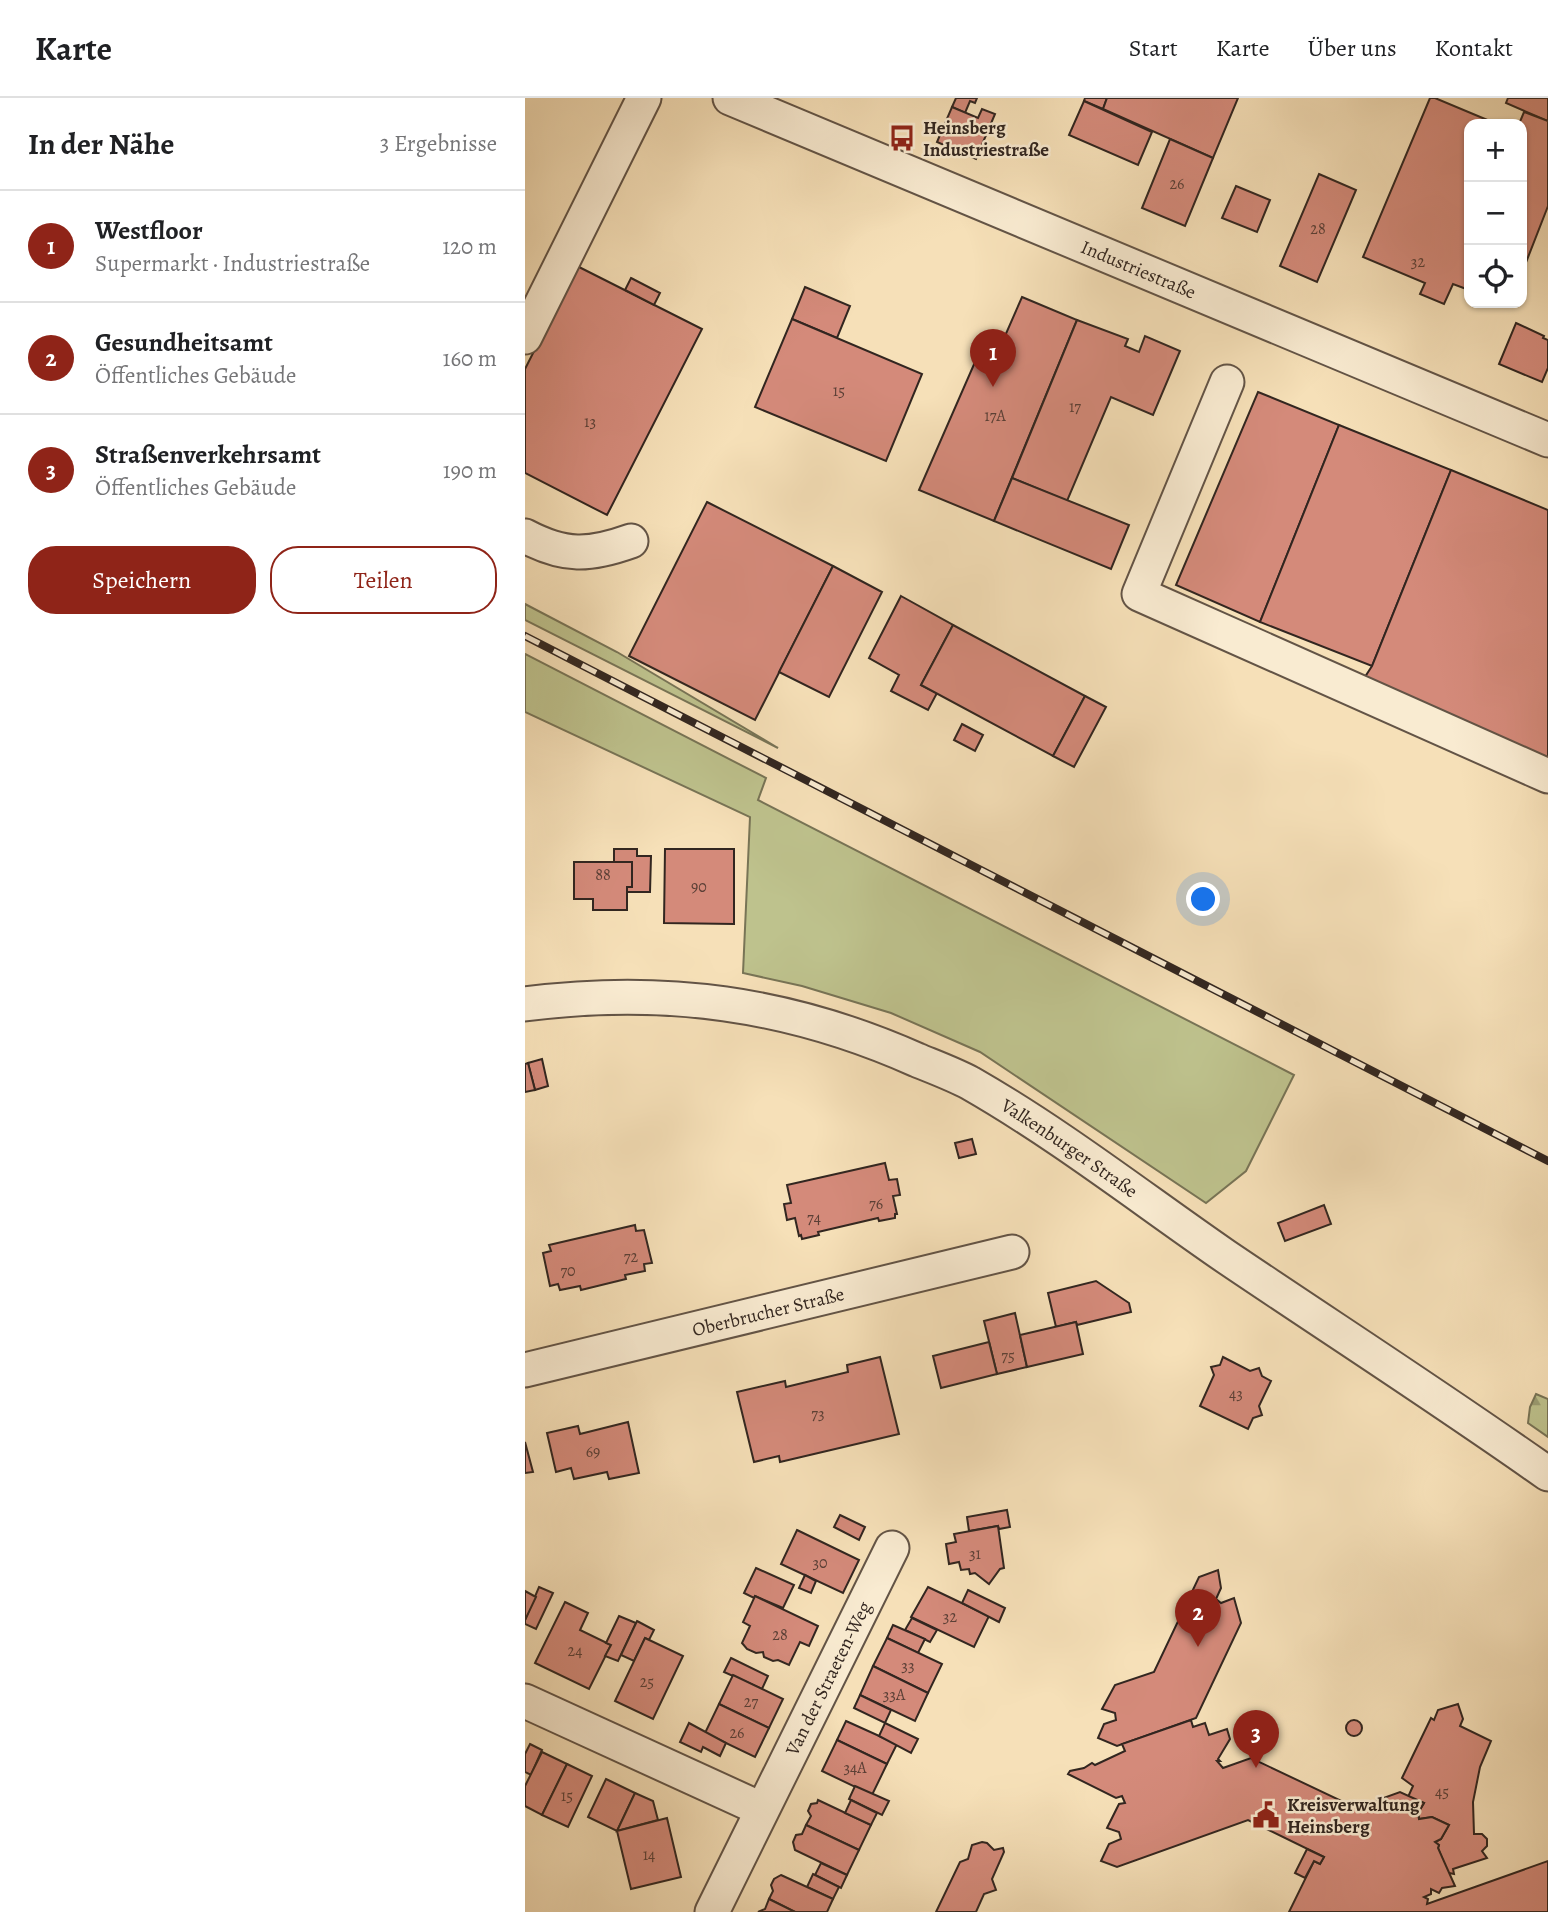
<!DOCTYPE html>
<html lang="de">
<head>
<meta charset="utf-8">
<style>
  body { margin:0; font-family:Alegreya,serif; background:#f2f2f2; color:#202124 }
  .controls { position:absolute; right:21px; top:21px; display:grid; overflow:hidden; border-radius:14px; box-shadow:0 2px 5px #0004 }
  .controls button { width:63px; height:63px; display:grid; place-items:center; padding:0; border:0; border-bottom:2px solid #e0e0e0; background:#fff; color:#202124; font:35px sans-serif }
  .you { position:absolute; left:679px; top:802px; width:24px; height:24px; margin:-18px; border:5px solid #fff; border-radius:50%; background:#1a73e8; box-shadow:0 0 0 10px #1a73e833 }
  .badge { display:grid; place-items:center; width:46px; height:46px; border-radius:50%; background:#8f2418; color:#fff; font-size:23px; font-weight:700 }
  .pin { position:absolute; translate:-50% -58px; filter:drop-shadow(0 2px 4px #0008) }
  .pin::after { content:''; position:absolute; top:37px; width:24px; height:21px; background:inherit; clip-path:polygon(0 0,100% 0,50% 100%) }
  .list { margin:0; padding:0; list-style:none }
  h2 { display:flex; justify-content:space-between; align-items:center; height:91px; margin:0; padding:0 28px; font-size:30px }
  h2 small { font-size:23px; font-weight:400; color:#757577 }
  .list li { display:grid; grid-template-columns:46px 1fr auto; gap:21px; align-items:center; box-sizing:border-box; height:112px; padding:0 28px; border-top:2px solid #e0e0e0 }
  .list b { display:block; font-size:26px; white-space:nowrap }
  .list p { margin:0; font-size:23px; white-space:nowrap; color:#757577 }
  .list em { font-size:23px; font-style:normal; color:#757577 }
  .actions { display:flex; gap:14px; padding:21px 28px }
  .actions a { flex:1; padding:16px 0; border:2px solid #8f2418; border-radius:28px; text-align:center; font-size:24px; color:#8f2418 }
  .actions .main { background:#8f2418; color:#fff }
  .icon { flex:none; width:38px; height:38px; fill:none; stroke:currentColor; stroke-width:2; stroke-linecap:round; stroke-linejoin:round }
  .map { position:relative; flex:none; width:1023px; height:1814px; overflow:hidden }
  header { display:flex; align-items:center; gap:42px; box-sizing:border-box; height:98px; padding:0 35px; background:#fff; border-bottom:2px solid #e0e0e0 }
  header strong { font-size:33px }
  nav { display:flex; gap:38px; margin-inline-start:auto; font-size:24px }
  main { display:flex }
  aside { flex:1; background:#fff }
  .map>svg:first-child { display:block }
  .grass { fill:#bec28d; stroke:#787456; stroke-width:2 }
  .forest { fill:url(#forest-firs); stroke:#787456; stroke-width:2 }
  .building { fill:#d48a7a; stroke:#322620; stroke-width:2 }
  .lines { fill:none; stroke-linecap:round; stroke-linejoin:round }
  .minor-casing { stroke:#635446; stroke-width:37 }
  .minor { stroke:#f9ebd1; stroke-width:33 }
  .rail-casing { stroke:#322620; stroke-width:8 }
  .rail { stroke:#f9ebd1; stroke-width:5; stroke-dasharray:16; stroke-linecap:butt }
  .labels { text-anchor:middle; stroke-width:5; stroke-linejoin:round; paint-order:stroke }
  .number-label { font-size:16px; fill:#5a3f36 }
  .poi-label { font-size:19px; font-weight:bold; fill:#322620; stroke:#f9ebd1; text-anchor:start }
  .street-label { font-size:19px; fill:#322620; stroke:#f9ebd1 }
</style>
</head>
<body>
<header>
<strong>Karte</strong>
<nav><a>Start</a><a>Karte</a><a>Über uns</a><a>Kontakt</a></nav>
</header>
<main>
<aside>
<h2>In der Nähe<small>3 Ergebnisse</small></h2>
<ul class="list">
<li><span class="badge">1</span><div><b>Westfloor</b><p>Supermarkt · Industriestraße</p></div><em>120 m</em></li>
<li><span class="badge">2</span><div><b>Gesundheitsamt</b><p>Öffentliches Gebäude</p></div><em>160 m</em></li>
<li><span class="badge">3</span><div><b>Straßenverkehrsamt</b><p>Öffentliches Gebäude</p></div><em>190 m</em></li>
</ul>
<div class="actions"><a class="main">Speichern</a><a>Teilen</a></div>
</aside>
<div class="map">
<svg width="1023" height="1814" viewBox="0 0 1023 1814">
  <defs>
    <pattern id="forest-firs" width="22" height="20" patternUnits="userSpaceOnUse" patternTransform="scale(1.75)"><rect width="22" height="20" fill="#bec28d"/><path d="M5 1l3.5 6h-7zM16 11l3.5 6h-7z" fill="#9b9d73"/></pattern>
  </defs>
  <rect width="100%" height="100%" fill="#f6e0b8"/>
  <filter id="stains"><feTurbulence type="fractalNoise" baseFrequency=".00286" numOctaves="4"/><feColorMatrix values="0 0 0 0 .2 0 0 0 0 .09 0 0 0 0 .02 0 0 0 .5 -.17"/></filter>
  <radialGradient id="worn" r=".72"><stop offset=".6" stop-color="#630" stop-opacity="0"/><stop offset="1" stop-color="#630" stop-opacity=".3"/></radialGradient>
  <!-- grass -->
  <g class="grass">
    <path d="M0,506l92,48 161,96 -253,-128z"/>
    <path d="M0,556l241,124 -8,22 536,275 -48,96 -40,32 -226,-151 -89,-39 -89,-27 -59,-13 7,-156 -225,-105z"/>
  </g>
  <!-- forest -->
  <path class="forest" d="M1011,1296l12,5v38l-20,-14 2,-16z"/>
  <!-- building -->
  <g class="building">
    <path d="M431,0h21l-2,5 -5,-2 -5,12 -13,-6z"/>
    <path d="M560,0h22l-4,11 -19,-8z"/>
    <path d="M582,0h131l-25,60 -110,-49z"/>
    <path d="M905,0h5l62,26h-28v166l-16,-6 -9,20 -24,-10 5,-11 -62,-26z"/>
    <path d="M983,0h40v23l-42,-18z"/>
    <path d="M559,3l68,31 -14,33 -69,-30z"/>
    <path d="M427,9l26,11 4,-9 13,5 -19,45 -39,-17z"/>
    <path d="M999,14l24,9v85l-23,59 -3,-2v-139h-3z"/>
    <path d="M645,41l43,19 -28,68 -43,-18z"/>
    <path d="M794,76l37,16 -39,92 -37,-16z"/>
    <path d="M711,88l34,14 -13,32 -35,-14z"/>
    <path d="M52,168l125,63 -95,186 -82,-42v-104z"/>
    <path d="M106,180l29,15 -6,12 -29,-15z"/>
    <path d="M280,189l45,19 -13,32 -45,-19z"/>
    <path d="M497,199l55,23 -83,201 -75,-31 63,-144 16,6z"/>
    <path d="M267,221l130,55 -36,87 -131,-54z"/>
    <path d="M552,222l51,19 -3,7 14,6 6,-16 35,15 -27,64 -42,-18 -44,104 -55,-23z"/>
    <path d="M991,225l28,13 -1,2 5,2v28l-6,14 -43,-18z"/>
    <path d="M733,294l81,33 -79,197 -84,-37z"/>
    <path d="M814,327l112,45 -79,196 -112,-44z"/>
    <path d="M926,372l97,40v251l-187,-78 11,-17z"/>
    <path d="M487,380l117,47 -18,44 -117,-48z"/>
    <path d="M182,404l126,64 -78,154 -126,-64z"/>
    <path d="M308,468l49,26 -53,105 -50,-25z"/>
    <path d="M376,498l52,29 -32,60 16,8 -9,17 -37,-19 8,-16 -30,-17z"/>
    <path d="M428,527l132,71 -32,60 -132,-71z"/>
    <path d="M560,598l21,11 -32,60 -21,-11z"/>
    <path d="M437,626l21,11 -8,16 -21,-11z"/>
    <path d="M89,751h23v7h14l-1,36h-23v-5h5v-25h-18z"/>
    <path d="M140,751h69v75l-70,-1z"/>
    <path d="M49,764h58v25h-5v23h-34v-11h-19z"/>
    <path d="M17,961l6,27 -13,4 -7,-27z"/>
    <path d="M3,965l7,27 -10,2v-28z"/>
    <path d="M447,1041l4,15 -17,4 -4,-15z"/>
    <path d="M360,1065l4,17 8,-1 3,16 -7,1 4,18h-2v4l-16,3 -1,-3 -60,14 1,3 -17,4 -1,-4 -2,1 -4,-18 -8,2 -3,-16 7,-1 -4,-18z"/>
    <path d="M799,1107l7,19 -46,17 -7,-18z"/>
    <path d="M110,1127l1,6 8,-1 8,33 -8,1 1,7 -20,4 1,4 -45,11 -1,-4 -20,4 -2,-6 -8,2 -7,-33 8,-2 -2,-6z"/>
    <path d="M571,1183l33,22 2,9 -54,13 -1,-3 -20,5 -8,-34z"/>
    <path d="M490,1215l12,54 -30,7 -13,-53z"/>
    <path d="M551,1224l7,32 -56,13 -7,-32z"/>
    <path d="M464,1244l8,32 -56,14 -8,-32z"/>
    <path d="M355,1259l19,77 -119,28 -1,-6 -25,6 -17,-70 48,-11 1,6 62,-15 -1,-7z"/>
    <path d="M698,1259l27,14 9,-3 3,8 9,5 -12,25 3,9 -9,3 -5,11 -48,-23 14,-31 -3,-8 9,-2z"/>
    <path d="M103,1324l11,51 -30,6 -2,-7 -33,7 -3,-11 -15,4 -9,-39 31,-7 2,8z"/>
    <path d="M0,1344l8,30 -8,1z"/>
    <path d="M482,1412l3,17 -11,2 -1,-3 -29,5 -2,-14z"/>
    <path d="M315,1417l25,12 -6,13 -25,-13z"/>
    <path d="M473,1428l6,42 -4,1 -11,15 -14,-11 -5,1 -1,-5 -8,1 -2,-8 -10,2 -3,-20 10,-2 -2,-8z"/>
    <path d="M272,1432l62,30 -16,33 -62,-29z"/>
    <path d="M231,1470l38,17 -11,23 -28,-12 -1,2 -10,-5z"/>
    <path d="M693,1472l3,18 -5,11 5,4 13,-5 7,25 -45,95 -79,28 -19,-8 6,-14 12,-4 -1,-7 -13,-4 13,-24 39,-13 45,-95z"/>
    <path d="M280,1477l11,6 -5,12 -12,-5z"/>
    <path d="M14,1489l14,6 -17,36 -11,-5v-4z"/>
    <path d="M403,1489l61,29 -15,31 -63,-30z"/>
    <path d="M443,1492l37,18 -6,14 -37,-19z"/>
    <path d="M0,1493l11,6 -11,23z"/>
    <path d="M230,1498l63,30 -9,20 -9,-4 -11,23 -11,-5 -5,1 -9,-4 -1,-5 -7,1 -9,-4 -5,-6 8,-17 -7,-4z"/>
    <path d="M40,1504l23,11 -8,17 31,15 -22,44 -54,-26z"/>
    <path d="M94,1518l17,7 -18,38 -13,-5 6,-11 -5,-2z"/>
    <path d="M387,1520l25,12 -7,12 -25,-12z"/>
    <path d="M112,1523l17,9 -5,10 -4,-2 -11,23 -13,-6z"/>
    <path d="M368,1527l32,14 -7,14 -31,-15z"/>
    <path d="M120,1540l38,18 -30,63 -38,-18z"/>
    <path d="M362,1540l55,26 -14,29 -55,-27z"/>
    <path d="M206,1560l37,18 -6,13 -38,-17z"/>
    <path d="M348,1568l55,27 -13,28 -55,-26z"/>
    <path d="M208,1577l50,24 -14,29 -50,-24z"/>
    <path d="M335,1597l31,15 -6,13 -31,-15z"/>
    <path d="M194,1606l50,24 -14,29 -50,-24z"/>
    <path d="M933,1606l5,15 -3,7 31,15 -11,26 -7,35 1,32h8l5,5v7l-5,5 5,7 -34,11 1,5 -5,-1v3l-11,-28 1,-3 -4,-3 6,-3 8,-14 -17,-8 -13,2 -1,-6 6,-10 -16,-6 5,-11 -11,-8 29,-60 3,2 4,-10z"/>
    <circle cx="829" cy="1630" r="8"/>
    <path d="M666,1622l2,7 12,-4 4,12 18,-6 3,10 -12,20 2,2h-3l6,7 28,-10 105,50 44,-16 24,11 -6,10 1,6 13,-2 17,8 -8,14 -6,3 4,3 -1,3 17,38 -13,2 -3,5 -8,-4v5l-7,3 4,2 -1,5 121,-43v51h-259l25,-51 6,3 4,-7 -76,-37 -131,47 -16,-6 8,-17 12,-5 -2,-7 -12,-4 12,-24 6,-1 -3,-7 -6,2 -48,-24 2,-3 14,-3 8,-5 3,2 30,-14 -3,-7z"/>
    <path d="M321,1623l51,23 -10,20 -50,-24z"/>
    <path d="M164,1625l37,20 -6,13 -17,-9 -2,5 -21,-10z"/>
    <path d="M360,1625l33,16 -7,14 -32,-17z"/>
    <path d="M312,1642l50,24 -15,31 -50,-24z"/>
    <path d="M5,1646l12,6 -11,25 -6,-3v-18z"/>
    <path d="M17,1654l25,12 -25,51 -17,-9v-20z"/>
    <path d="M42,1666l25,12 -24,51 -26,-12z"/>
    <path d="M81,1681l29,14 -18,38 -29,-14z"/>
    <path d="M330,1688l34,15 -7,14 -33,-16z"/>
    <path d="M110,1695l18,8 5,19 -41,11z"/>
    <path d="M293,1702l53,25 -12,25 -53,-25 5,-9 -3,-5 3,-7 6,-1z"/>
    <path d="M326,1702l26,13 -6,12 -26,-12z"/>
    <path d="M142,1720l14,59 -50,12 -14,-58z"/>
    <path d="M281,1727l53,25 -12,25 -52,-25 -2,-8 3,-7 6,-1z"/>
    <path d="M457,1744l5,1 7,7 9,-2 1,4 -12,27 4,11 -12,4 -8,18h-40l24,-50 8,-3 4,-14z"/>
    <path d="M782,1751l17,8 -4,7 -6,-3 -9,17 -10,-5z"/>
    <path d="M296,1765l26,12 -6,13 -26,-13z"/>
    <path d="M288,1776l26,13 -6,12 -26,-12z"/>
    <path d="M256,1777l52,24 -6,13h-32l-26,-13 4,-8 -2,-6 3,-6z"/>
    <path d="M244,1801l26,13h-37l7,-3z"/>
  </g>
  <g class="lines">
    <!-- minor casing -->
    <g class="minor-casing">
      <g id="minor">
        <path id="s1" d="M205,0l818,342"/>
        <path d="M0,239l119,-239"/>
        <path d="M702,284l-88,212 409,182"/>
        <path d="M0,438c40,21 64,20 106,5"/>
        <path id="s2" d="M0,906c138,-18 264,-1 392,56 17,7 36,14 53,23 89,51 171,115 255,173 108,73 217,143 323,218"/>
        <path id="s3" d="M0,1272l487,-118"/>
        <path d="M0,1603l236,108"/>
        <path id="s4" d="M187,1814l180,-364"/>
      </g>
    </g>
    <!-- minor -->
    <use href="#minor" class="minor"/>
    <!-- rail casing -->
    <g class="rail-casing">
      <path id="rail" d="M0,538l1023,525"/>
    </g>
    <!-- rail -->
    <use href="#rail" class="rail"/>
  </g>
  <!-- icons -->
  <defs>
    <g id="bus-bare" transform="scale(2.1)"><path d="M-5-6H5V4H4V6H2V4H-2V6H-4V4H-5ZM-3.5-4V0h7V-4ZM-3.5 1.2v1.5H-2V1.2ZM2 1.2v1.5H3.5V1.2Z" fill="#8f2418" stroke="#f9ebd1" stroke-width="2.5" paint-order="stroke"/></g>
    <g id="civic-bare" transform="scale(2.1)"><path d="M-.6-6.5H3V-4.5H.6V-3L4-1V1h2V6H-6V1h2V-1L-.6-3ZM-1.2 2.5V6h2.4V2.5Z" fill="#8f2418" stroke="#f9ebd1" stroke-width="2.5" paint-order="stroke"/></g>
  </defs>
  <g fill-rule="evenodd">
    <use href="#bus-bare" x="377" y="40"/>
    <use href="#civic-bare" x="741" y="1717"/>
  </g>
  <g class="labels">
    <!-- number labels -->
    <g class="number-label">
      <text x="652" y="91">26</text>
      <text x="793" y="136">28</text>
      <text x="893" y="169">32</text>
      <text x="314" y="298">15</text>
      <text x="550" y="314">17</text>
      <text x="470" y="323">17A</text>
      <text x="65" y="329">13</text>
      <text x="78" y="782">88</text>
      <text x="174" y="794">90</text>
      <text x="351" y="1111">76</text>
      <text x="289" y="1125">74</text>
      <text x="106" y="1164">72</text>
      <text x="43" y="1178">70</text>
      <text x="483" y="1263">75</text>
      <text x="711" y="1301">43</text>
      <text x="293" y="1321">73</text>
      <text x="68" y="1359">69</text>
      <text x="450" y="1461">31</text>
      <text x="295" y="1470">30</text>
      <text x="425" y="1524">32</text>
      <text x="255" y="1542">28</text>
      <text x="50" y="1558">24</text>
      <text x="383" y="1573">33</text>
      <text x="122" y="1589">25</text>
      <text x="369" y="1602">33A</text>
      <text x="226" y="1609">27</text>
      <text x="212" y="1640">26</text>
      <text x="330" y="1675">34A</text>
      <text x="917" y="1699">45</text>
      <text x="42" y="1703">15</text>
      <text x="124" y="1762">14</text>
    </g>
    <!-- poi labels -->
    <g class="poi-label">
      <text x="398" y="36">Heinsberg<tspan x="398" dy="22">Industriestraße</tspan></text>
      <text x="762" y="1713">Kreisverwaltung<tspan x="762" dy="22">Heinsberg</tspan></text>
    </g>
    <!-- street labels -->
    <g class="street-label">
      <text dy="7" stroke="none"><textPath href="#s1" startOffset="443">Industriestraße</textPath></text>
      <text dy="7" stroke="none"><textPath href="#s2" startOffset="578">Valkenburger Straße</textPath></text>
      <text dy="7" stroke="none"><textPath href="#s3" startOffset="250">Oberbrucher Straße</textPath></text>
      <text dy="7" stroke="none"><textPath href="#s4" startOffset="261">Van der Straeten-Weg</textPath></text>
    </g>
  </g>
  <rect width="100%" height="100%" filter="url(#stains)"/>
  <rect width="100%" height="100%" fill="url(#worn)"/>
</svg>
<div class="controls">
<button>+</button>
<button>−</button>
<button><svg class="icon" aria-label="locate" viewBox="0 0 24 24"><circle cx="12" cy="12" r="6"/><path d="M12 2v4M12 18v4M2 12h4M18 12h4"/></svg></button>
</div>
<div class="you"></div>
<div class="pin badge" style="left:468px;top:289px">1</div>
<div class="pin badge" style="left:673px;top:1549px">2</div>
<div class="pin badge" style="left:731px;top:1670px">3</div>
</div>
</main>
</body>
</html>
